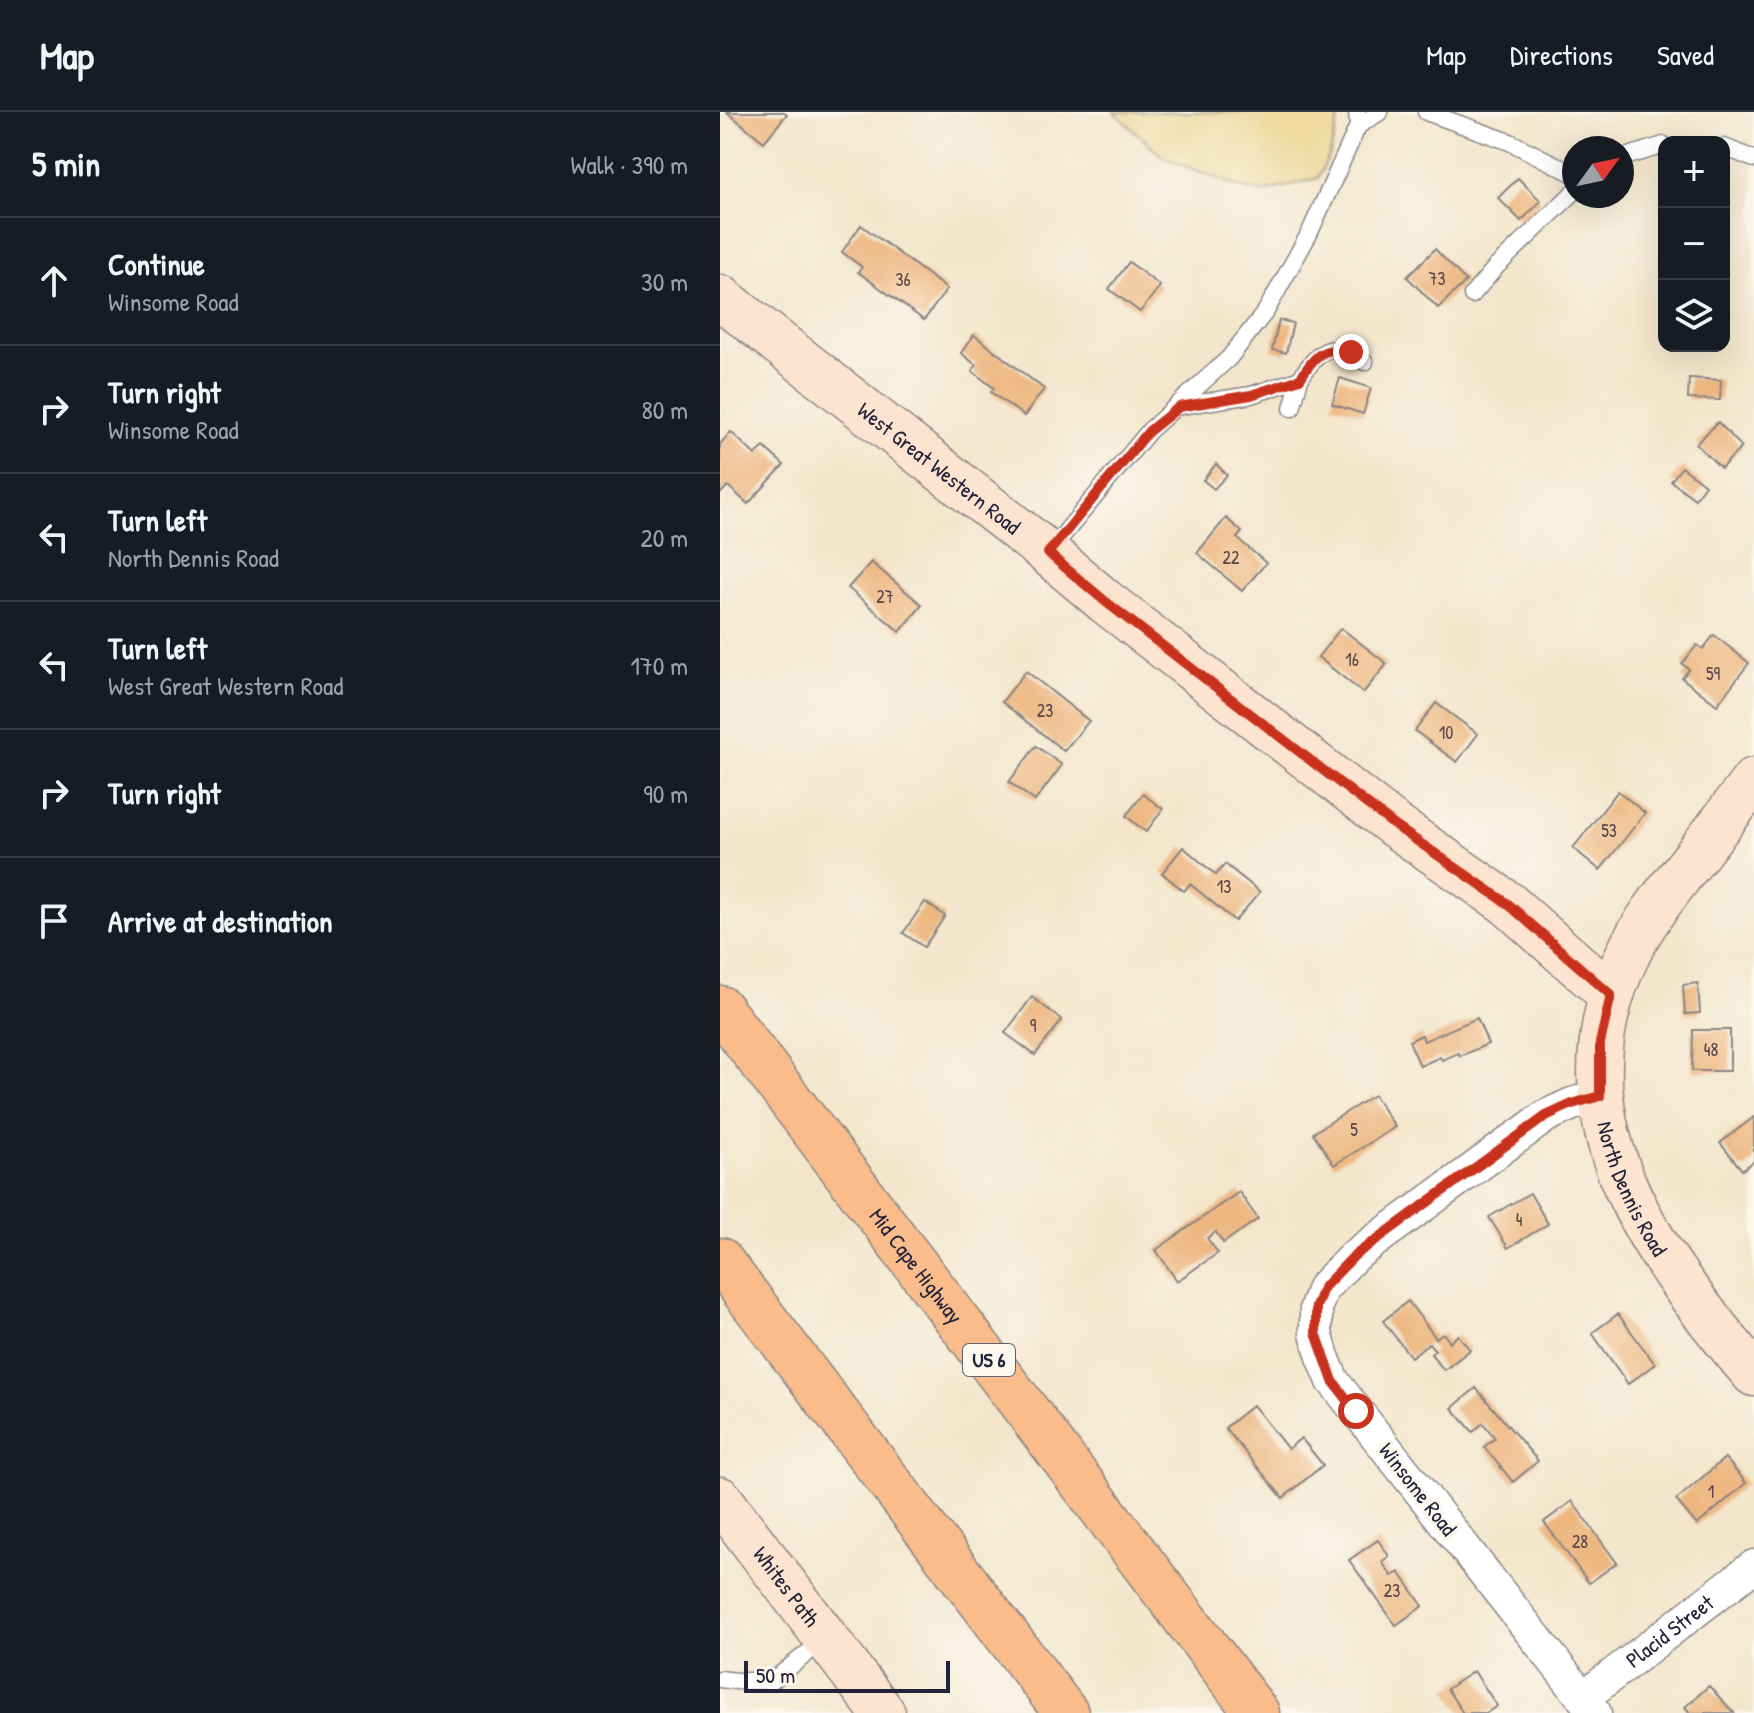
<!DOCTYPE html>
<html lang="en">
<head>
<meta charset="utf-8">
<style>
  body { margin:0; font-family:"Patrick Hand",sans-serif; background:#242831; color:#f1f3f6 }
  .controls { position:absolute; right:24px; top:24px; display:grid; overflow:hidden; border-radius:16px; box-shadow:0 8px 32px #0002 }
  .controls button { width:72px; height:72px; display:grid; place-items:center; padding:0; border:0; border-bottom:2px solid #363941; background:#171b24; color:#f1f3f6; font:40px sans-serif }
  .compass { position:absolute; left:842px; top:24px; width:72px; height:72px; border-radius:50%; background:#171b24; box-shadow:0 8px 32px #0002; rotate:57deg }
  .scale { position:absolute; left:24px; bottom:20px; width:206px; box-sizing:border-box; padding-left:8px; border:4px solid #22223b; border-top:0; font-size:22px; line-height:28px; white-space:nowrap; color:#22223b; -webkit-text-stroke:6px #fbf7ec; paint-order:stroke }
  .stop { position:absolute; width:24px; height:24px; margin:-18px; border:6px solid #c8321e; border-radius:50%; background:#fff }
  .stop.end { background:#c8321e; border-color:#fff; box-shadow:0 2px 8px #0008 }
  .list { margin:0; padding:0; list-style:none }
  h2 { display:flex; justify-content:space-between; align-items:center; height:104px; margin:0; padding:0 32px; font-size:34px }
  h2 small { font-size:26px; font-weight:400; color:#9ea1a6 }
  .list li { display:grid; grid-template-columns:52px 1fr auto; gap:24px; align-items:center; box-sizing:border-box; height:128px; padding:0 32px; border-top:2px solid #363941 }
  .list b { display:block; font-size:30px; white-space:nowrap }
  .list p { margin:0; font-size:26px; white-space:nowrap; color:#9ea1a6 }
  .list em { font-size:26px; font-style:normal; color:#9ea1a6 }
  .icon { flex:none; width:44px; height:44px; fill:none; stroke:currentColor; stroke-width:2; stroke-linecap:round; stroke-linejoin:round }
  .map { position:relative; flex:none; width:1034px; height:1601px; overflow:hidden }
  header { display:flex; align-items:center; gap:48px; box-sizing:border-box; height:112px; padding:0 40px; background:#171b24; border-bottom:2px solid #363941 }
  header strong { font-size:38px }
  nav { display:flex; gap:44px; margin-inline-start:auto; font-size:28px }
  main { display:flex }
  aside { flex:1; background:#171b24 }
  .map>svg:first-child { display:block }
  .sand { fill:#eeda9e; stroke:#887e6c; stroke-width:2 }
  .building { fill:#eeb781 }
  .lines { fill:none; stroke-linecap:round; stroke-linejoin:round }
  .lane-casing { stroke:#8a8484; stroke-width:19 }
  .street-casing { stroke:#8a8484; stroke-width:35 }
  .secondary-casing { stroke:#8a8484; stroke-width:47 }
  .highway-casing { stroke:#8a8484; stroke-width:47 }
  .lane { stroke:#fff; stroke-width:16 }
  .street { stroke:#fff; stroke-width:32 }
  .secondary { stroke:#fde4d0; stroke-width:44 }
  .highway { stroke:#f9bc8a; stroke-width:44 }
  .route { stroke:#c8321e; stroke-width:10 }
  .labels { text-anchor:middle; stroke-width:7; stroke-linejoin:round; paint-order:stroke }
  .number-label { font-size:18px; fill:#55474c }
  .shield { fill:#fbf7ec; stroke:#636270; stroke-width:2 }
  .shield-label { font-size:20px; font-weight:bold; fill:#22223b }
  .street-label { font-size:22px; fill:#22223b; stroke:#fbf7ec }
</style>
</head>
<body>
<header>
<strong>Map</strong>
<nav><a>Map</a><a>Directions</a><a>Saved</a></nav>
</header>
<main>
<aside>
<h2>5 min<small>Walk · 390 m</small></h2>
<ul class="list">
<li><svg class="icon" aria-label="ahead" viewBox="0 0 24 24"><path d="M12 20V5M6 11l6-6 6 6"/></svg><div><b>Continue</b><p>Winsome Road</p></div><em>30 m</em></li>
<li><svg class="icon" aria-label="right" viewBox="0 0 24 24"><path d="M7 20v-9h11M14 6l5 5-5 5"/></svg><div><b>Turn right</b><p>Winsome Road</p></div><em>80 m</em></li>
<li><svg class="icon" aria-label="left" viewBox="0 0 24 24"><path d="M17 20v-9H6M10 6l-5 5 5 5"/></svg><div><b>Turn left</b><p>North Dennis Road</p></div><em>20 m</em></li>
<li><svg class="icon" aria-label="left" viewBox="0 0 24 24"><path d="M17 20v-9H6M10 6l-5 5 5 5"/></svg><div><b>Turn left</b><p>West Great Western Road</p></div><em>170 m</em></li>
<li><svg class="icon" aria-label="right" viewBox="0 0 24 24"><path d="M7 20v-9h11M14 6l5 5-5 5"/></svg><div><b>Turn right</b></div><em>90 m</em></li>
<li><svg class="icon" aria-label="arrive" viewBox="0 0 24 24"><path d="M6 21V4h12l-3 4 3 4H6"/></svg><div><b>Arrive at destination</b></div></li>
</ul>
</aside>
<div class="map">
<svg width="1034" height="1601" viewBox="0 0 1034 1601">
  <rect width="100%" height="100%" fill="#fbf7ec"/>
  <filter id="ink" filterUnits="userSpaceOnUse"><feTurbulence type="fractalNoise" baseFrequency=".0125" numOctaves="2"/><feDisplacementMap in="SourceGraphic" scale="16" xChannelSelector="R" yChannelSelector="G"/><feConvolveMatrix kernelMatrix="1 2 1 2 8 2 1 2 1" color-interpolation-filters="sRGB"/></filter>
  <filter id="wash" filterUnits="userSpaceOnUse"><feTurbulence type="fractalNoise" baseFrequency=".006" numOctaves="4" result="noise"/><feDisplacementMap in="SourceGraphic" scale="32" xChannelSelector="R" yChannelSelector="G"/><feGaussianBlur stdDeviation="1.8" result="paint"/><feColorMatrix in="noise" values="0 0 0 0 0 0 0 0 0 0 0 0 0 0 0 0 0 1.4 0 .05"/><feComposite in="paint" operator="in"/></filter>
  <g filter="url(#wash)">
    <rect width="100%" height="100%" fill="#f3e6cc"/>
    <!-- sand -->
    <path class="sand" d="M394,0h226l-10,42 -12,24 -54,14 -24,-5 -76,-29z"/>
    <g id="blocks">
      <!-- building -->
      <g class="building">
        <path d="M7,0h57l3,2 -23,28z"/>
        <path d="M798,66l23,23 -20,20 -23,-23z"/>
        <path d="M141,113l86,64 -23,31 -66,-48 4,-5 -20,-15z"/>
        <path d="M715,137l31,32 -28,27 -31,-31z"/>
        <path d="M409,150l31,24 -20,26 -31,-23z"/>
        <path d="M559,208l14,3 -7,30 -14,-3z"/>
        <path d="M254,223l70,54 -20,27 -33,-24 3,-4 -22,-17 4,-6 -15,-12z"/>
        <path d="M620,266l31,10 -8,26 -31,-10z"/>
        <path d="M969,266l32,2 -1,20 -32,-1z"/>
        <path d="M998,310l24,25 -21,21 -25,-24z"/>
        <path d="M11,320l24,23 9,-8 20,18 -36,39 -20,-18 -8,8v-50z"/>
        <path d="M496,352l11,11 -13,14 -11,-9z"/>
        <path d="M962,355l23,18 -10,14 -24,-18z"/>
        <path d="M506,406l16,14 -5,6 29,25 -24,28 -45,-38z"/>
        <path d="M151,450l51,43 -22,27 -52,-44z"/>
        <path d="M621,516l46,36 -24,29 -45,-36z"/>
        <path d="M994,523l35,28 -32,42 -35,-27 7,-9 -7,-5 15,-19 6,4z"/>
        <path d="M306,559l63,50 -25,30 -62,-49z"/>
        <path d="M716,591l42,31 -21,28 -42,-31z"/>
        <path d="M316,634l26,19 -27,36 -26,-19z"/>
        <path d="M898,679l27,22 -45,57 -27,-22z"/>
        <path d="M423,682l20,15 -17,23 -20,-16z"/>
        <path d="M463,735l33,28 9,-11 35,28 -25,29 -45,-37 -6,7 -22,-18z"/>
        <path d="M205,790l20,14 -21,31 -21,-14z"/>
        <path d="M978,871l2,30 -15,1 -2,-29z"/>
        <path d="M312,885l30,23 -27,35 -30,-22z"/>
        <path d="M757,906l11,26 -28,12 -2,-3 -16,7 -2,-3 -20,9 -11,-25 13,-6 2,6z"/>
        <path d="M973,918h37v41h-38z"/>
        <path d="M654,983l21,32 -61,38 -21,-32z"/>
        <path d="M1034,1005v44l-12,9 -22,-27z"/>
        <path d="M519,1080l19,27 -35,24 -7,-11 -9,6 11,15 -41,28 -21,-31z"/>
        <path d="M810,1081l18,31 -40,24 -19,-31z"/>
        <path d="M688,1189l28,37 7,-5 7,9 8,-7 12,15 -26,20 -13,-16 4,-4 -6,-7 -18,14 -28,-36z"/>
        <path d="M898,1202l37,50 -27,20 -36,-51z"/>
        <path d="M756,1276l62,73 -25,21 -29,-35 11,-9 -12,-15 -10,9 -21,-24z"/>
        <path d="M533,1293l35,44 13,-11 22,27 -40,33 -58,-70z"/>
        <path d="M1005,1346l21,25 -49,42 -21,-25z"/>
        <path d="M852,1389l45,62 -28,20 -45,-61z"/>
        <path d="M658,1428l11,16 -7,6 10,14 7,-4 24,34 -27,19 -47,-65z"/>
        <path d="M754,1559l23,35 -11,7h-23l-16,-24z"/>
        <path d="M989,1574l25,27h-44l-5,-6z"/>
      </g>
    </g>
  </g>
  <g filter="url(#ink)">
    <use href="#blocks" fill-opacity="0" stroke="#8a8484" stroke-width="2"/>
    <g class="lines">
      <!-- lane casing -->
      <g class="lane-casing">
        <g id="lane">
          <path d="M706,0l84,30 64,32"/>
          <path d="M638,14l22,-14"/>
          <path d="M1004,35l30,12"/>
          <path d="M902,46l42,-13"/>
          <path d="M752,183l24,-28 78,-75"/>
          <path d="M580,267c19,-31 34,-40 65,-17"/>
          <path d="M460,294l71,-11 49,-16 -8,29"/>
          <path d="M329,440l100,-121 80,-73 37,-47 43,-77 49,-108 -1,-14"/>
          <path d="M0,1567l17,2h35l52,-41"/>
        </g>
      </g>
      <!-- street casing -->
      <g class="street-casing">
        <g id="street">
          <path id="s1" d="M864,1585l170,-131"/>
          <path d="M875,1601l-262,-332 -10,-24 -7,-24v-26l7,-19 31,-32 192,-140 26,-12 28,-8"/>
        </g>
      </g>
      <!-- secondary casing -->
      <g class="secondary-casing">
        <g id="secondary">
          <path id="s2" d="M0,185l328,256 58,49 288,223 113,78 104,92"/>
          <path id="s3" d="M1034,668c-24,32 -49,64 -74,96 -17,22 -35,45 -48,70 -86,167 16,303 122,428"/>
          <path id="s4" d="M0,1387l163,214"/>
        </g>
      </g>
      <!-- highway casing -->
      <g class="highway-casing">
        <g id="highway">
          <path id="s5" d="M0,896l537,705"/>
          <path d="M0,1148l346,453"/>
        </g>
      </g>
      <!-- lane -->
      <use href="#lane" class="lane"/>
      <!-- street -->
      <use href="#street" class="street"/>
      <!-- secondary -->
      <use href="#secondary" class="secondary"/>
      <!-- highway -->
      <use href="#highway" class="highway"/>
    </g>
  </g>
  <g class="lines" filter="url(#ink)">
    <!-- route -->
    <path class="route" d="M631,240c-28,-7 -37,4 -51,27l-49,16 -72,12 -30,24 -101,122 58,49 288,223 113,78 104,92 -11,48v53l-28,8 -26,12 -192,140 -31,32 -7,19v26l17,48 23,30"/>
  </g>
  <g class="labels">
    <!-- number labels -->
    <g class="number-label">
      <text x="717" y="173">73</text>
      <text x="183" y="174">36</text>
      <text x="511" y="452">22</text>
      <text x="165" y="491">27</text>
      <text x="632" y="554">16</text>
      <text x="993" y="568">59</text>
      <text x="325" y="605">23</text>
      <text x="726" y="627">10</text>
      <text x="889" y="725">53</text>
      <text x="504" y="781">13</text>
      <text x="313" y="920">9</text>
      <text x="991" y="944">48</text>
      <text x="634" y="1024">5</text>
      <text x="799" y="1114">4</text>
      <text x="991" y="1386">1</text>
      <text x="860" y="1436">28</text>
      <text x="672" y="1485">23</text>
    </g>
    <!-- shield labels -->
    <rect class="shield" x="243" y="1232" width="52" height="32" rx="6"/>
    <g class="shield-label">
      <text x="269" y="1255">US 6</text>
    </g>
    <!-- street labels -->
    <g class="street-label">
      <text dy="8" stroke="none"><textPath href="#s2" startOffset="278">West Great Western Road</textPath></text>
      <text dy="8" stroke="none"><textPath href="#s3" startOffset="460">North Dennis Road</textPath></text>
      <text dy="8" stroke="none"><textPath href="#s5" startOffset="324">Mid Cape Highway</textPath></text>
      <text transform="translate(698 1377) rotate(52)" y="8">Winsome Road</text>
      <text dy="8" stroke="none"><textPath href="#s4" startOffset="110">Whites Path</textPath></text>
      <text dy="8" stroke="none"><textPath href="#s1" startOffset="108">Placid Street</textPath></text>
    </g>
  </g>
</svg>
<div class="controls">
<button>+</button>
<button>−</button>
<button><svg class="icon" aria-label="layers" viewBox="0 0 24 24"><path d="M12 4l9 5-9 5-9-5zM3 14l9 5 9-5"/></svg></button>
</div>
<svg class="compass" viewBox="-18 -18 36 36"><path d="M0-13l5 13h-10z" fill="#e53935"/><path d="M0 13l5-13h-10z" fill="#9ea1a6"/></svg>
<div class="scale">50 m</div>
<div class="stop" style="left:636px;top:1299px"></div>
<div class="stop end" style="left:631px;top:240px"></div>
</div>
</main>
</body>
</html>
